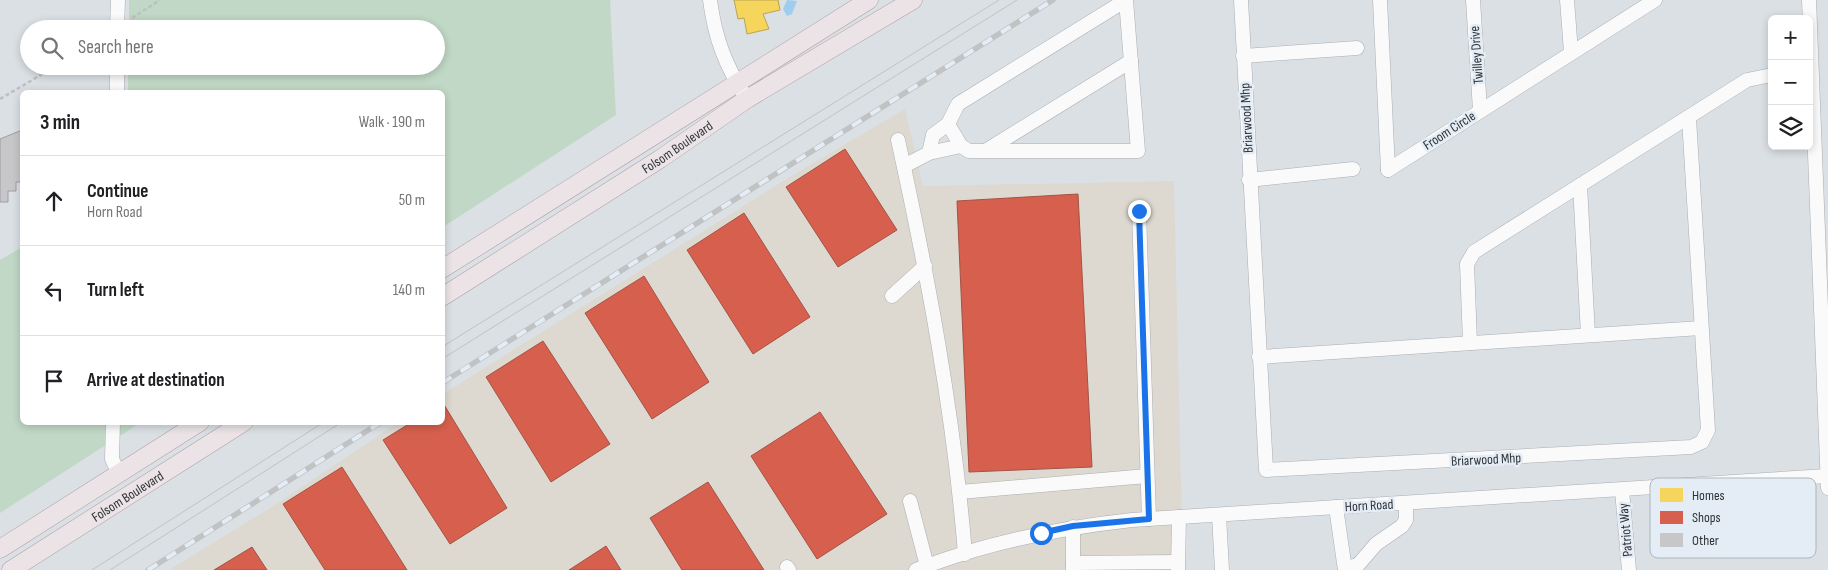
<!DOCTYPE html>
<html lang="en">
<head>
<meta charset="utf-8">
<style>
  body { margin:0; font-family:"Sofia Sans Condensed",sans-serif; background:#f6f6f6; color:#202124 }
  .controls { position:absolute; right:15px; top:15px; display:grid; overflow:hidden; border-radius:8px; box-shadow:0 2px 8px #0003 }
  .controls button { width:45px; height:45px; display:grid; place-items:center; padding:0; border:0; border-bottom:1px solid #e0e0e0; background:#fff; color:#202124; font:25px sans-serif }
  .stop { position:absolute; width:15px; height:15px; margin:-11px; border:4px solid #1a73e8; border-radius:50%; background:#fff }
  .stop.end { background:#1a73e8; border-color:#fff; box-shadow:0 1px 5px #0008 }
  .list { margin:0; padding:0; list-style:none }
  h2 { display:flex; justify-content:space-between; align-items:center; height:65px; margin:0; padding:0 20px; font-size:21px }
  h2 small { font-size:16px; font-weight:400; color:#757577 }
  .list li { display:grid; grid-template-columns:32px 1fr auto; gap:15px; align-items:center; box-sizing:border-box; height:90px; padding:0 20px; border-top:1px solid #e0e0e0 }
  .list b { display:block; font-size:19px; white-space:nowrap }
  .list p { margin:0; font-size:16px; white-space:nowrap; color:#757577 }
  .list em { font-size:16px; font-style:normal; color:#757577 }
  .icon { flex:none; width:28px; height:28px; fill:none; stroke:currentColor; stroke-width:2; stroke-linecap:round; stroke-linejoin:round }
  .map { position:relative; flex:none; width:1828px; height:570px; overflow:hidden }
  .search { position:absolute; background:#fff; box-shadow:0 2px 8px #0003; left:20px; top:20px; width:425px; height:55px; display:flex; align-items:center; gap:12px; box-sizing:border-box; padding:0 18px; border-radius:28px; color:#757577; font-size:19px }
  .panel { position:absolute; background:#fff; box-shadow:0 2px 8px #0003; left:20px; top:90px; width:425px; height:335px; border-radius:8px }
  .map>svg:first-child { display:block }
  .commercial { fill:#ddd9d0 }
  .green { fill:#c1d8c6 }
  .water { fill:#9ecded }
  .homes { fill:#f6d55c; stroke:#baa451 }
  .shops { fill:#d6604d; stroke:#a45246 }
  .building { fill:#c7c7ca; stroke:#9d9ea1 }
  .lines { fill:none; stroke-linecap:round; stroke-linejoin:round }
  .minor-casing { stroke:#abaeb2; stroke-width:15 }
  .major-casing { stroke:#aea0a6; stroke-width:19 }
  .path { stroke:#bdbfc0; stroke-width:2.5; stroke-dasharray:4 2.5; stroke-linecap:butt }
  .minor { stroke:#fafafb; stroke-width:14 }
  .major { stroke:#ebe3e6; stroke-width:18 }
  .tram { stroke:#c1c2c4; stroke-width:1 }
  .rail-casing { stroke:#c1c2c4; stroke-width:5.5 }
  .rail { stroke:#e4edf6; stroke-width:4; stroke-dasharray:11; stroke-linecap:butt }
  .route { stroke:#1a73e8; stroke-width:6 }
  .labels { text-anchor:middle; stroke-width:5; stroke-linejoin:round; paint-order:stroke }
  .street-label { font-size:14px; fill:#2f3336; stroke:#e4edf6 }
  .key { fill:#e4edf6; stroke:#aeb5bc; stroke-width:1 }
  .key-label { font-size:14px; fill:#2f3336 }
</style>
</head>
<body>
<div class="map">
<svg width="1828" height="570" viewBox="0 0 1828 570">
  <rect width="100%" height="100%" fill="#dbe0e5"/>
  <!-- commercial -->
  <path class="commercial" d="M905,109l18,77 251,-5 9,389h-1014l109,-67 119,-80 45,-1 1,-28 350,-219z"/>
  <!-- green -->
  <g class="green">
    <path d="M129,0h481l6,115 -173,112 -1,-135h-314v-26h308v-37h-307z"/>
    <path d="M22,247v175l118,1 -140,90v-253z"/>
  </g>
  <!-- water -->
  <path class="water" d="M787,0l10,1 -5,13 -5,2 -4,-7z"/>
  <!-- homes -->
  <path class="homes" d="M734,0h44l2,10 -17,4 6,15 -22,5 -3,-16 -6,1z"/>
  <!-- shops -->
  <g class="shops">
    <path d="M845,149l52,81 -59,37 -52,-80z"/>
    <path d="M1078,194l14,273 -123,5 -12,-271z"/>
    <path d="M744,213l66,104 -57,37 -66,-104z"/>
    <path d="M644,276l65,106 -57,37 -67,-106z"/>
    <path d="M543,341l67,103 -59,38 -65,-105z"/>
    <path d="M443,403l64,105 -57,36 -67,-104 29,-18h30z"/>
    <path d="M820,412l67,102 -70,45 -66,-103z"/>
    <path d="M342,467l65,103h-82l-42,-66z"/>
    <path d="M708,482l56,88h-82l-32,-52z"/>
    <path d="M606,546l15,24h-52z"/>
    <path d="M252,547l15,23h-53z"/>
  </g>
  <!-- building -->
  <path class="building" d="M22,130v52h-6v9h-8v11h-8v-63z"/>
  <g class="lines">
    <!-- minor casing -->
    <g class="minor-casing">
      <g id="minor">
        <path d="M710,0c5,39 16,67 37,99"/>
        <path d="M1241,0l25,470 425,-23 11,-5 6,-12 -19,-312"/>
        <path d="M1380,0l8,170"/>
        <path d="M1473,0l7,110"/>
        <path d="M1567,0l4,52"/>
        <path d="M1809,0l19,488"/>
        <path d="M117,29l1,-29"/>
        <path d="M1243,56l114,-8"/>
        <path d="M117,92v-26"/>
        <path d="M948,124l13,22"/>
        <path d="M898,140c30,136 56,275 67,414"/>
        <path d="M987,150l144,-89"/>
        <path d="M904,166l25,-13 32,-7 8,5h169l-12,-151 -168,104 -10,20 -15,11 -4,18"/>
        <path d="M1388,170l267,-170"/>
        <path d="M1249,180l104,-11"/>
        <path d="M1580,185l8,150"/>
        <path d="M1139,211l10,308"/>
        <path d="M892,296l33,-30"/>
        <path d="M1470,343l-3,-79 7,-12 273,-172 25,-5"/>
        <path d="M1259,357l442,-29"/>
        <path d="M113,422l-1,37 7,15"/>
        <path d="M1622,490l7,80"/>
        <path d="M960,492l187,-16"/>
        <path d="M910,501l17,65"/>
        <path d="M1336,507l9,63"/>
        <path d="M1219,515l3,55"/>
        <path d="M1073,563l105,-1"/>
        <path d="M787,567l2,3"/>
        <path d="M1345,568l13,-3 18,-21 26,-18 4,-6v-17"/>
        <path d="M1178,569l1,-52"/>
        <path d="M916,570c69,-27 143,-42 216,-50l695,-44"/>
        <path d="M1073,570v-43"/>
      </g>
    </g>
    <!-- major casing -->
    <g class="major-casing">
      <g id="major">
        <path d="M442,269l427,-269"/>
        <path id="s1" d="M442,297l218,-138 87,-60 166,-99"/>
        <path d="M0,549l200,-127"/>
        <path id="s2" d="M11,570l233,-148"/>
      </g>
    </g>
    <!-- path -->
    <g class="path">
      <path d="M132,18l28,-18"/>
      <path d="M0,99l56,-33"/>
    </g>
    <!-- minor -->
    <use href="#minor" class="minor"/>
    <!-- major -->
    <use href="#major" class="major"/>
    <!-- tram -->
    <g class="tram">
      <path d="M442,347l557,-347"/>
      <path d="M442,359l575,-359"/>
      <path d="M92,570l232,-148"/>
      <path d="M110,570l232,-148"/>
    </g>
    <!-- rail casing -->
    <g class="rail-casing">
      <g id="rail">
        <path d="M442,383l611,-383"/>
        <path d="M148,570l233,-148"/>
      </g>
    </g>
    <!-- rail -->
    <use href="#rail" class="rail"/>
  </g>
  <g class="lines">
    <!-- route -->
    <path class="route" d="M1041,533l32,-7 76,-7 -10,-308"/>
  </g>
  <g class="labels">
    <!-- street labels -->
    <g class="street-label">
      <text transform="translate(1476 55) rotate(-94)" y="5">Twilley Drive</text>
      <text transform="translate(1246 118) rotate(-93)" y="5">Briarwood Mhp</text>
      <text transform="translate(1449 130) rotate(-33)" y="5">Froom Circle</text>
      <text dy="5" stroke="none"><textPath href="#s1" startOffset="279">Folsom Boulevard</textPath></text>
      <text transform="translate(1486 459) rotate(-3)" y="5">Briarwood Mhp</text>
      <text dy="5" stroke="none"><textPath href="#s2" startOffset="138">Folsom Boulevard</textPath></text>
      <text transform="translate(1369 505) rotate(-3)" y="5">Horn Road</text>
      <text transform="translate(1625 530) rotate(-95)" y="5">Patriot Way</text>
    </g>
  </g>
  <!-- legend -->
  <rect x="1650" y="478" width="166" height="80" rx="8" class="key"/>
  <rect x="1660" y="488" width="23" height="14" fill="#f6d55c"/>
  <rect x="1660" y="511" width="23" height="13" fill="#d6604d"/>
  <rect x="1660" y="533" width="23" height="14" fill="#c7c7ca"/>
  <g class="key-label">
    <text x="1692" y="500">Homes</text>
    <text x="1692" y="522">Shops</text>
    <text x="1692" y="545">Other</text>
  </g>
</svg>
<div class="controls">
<button>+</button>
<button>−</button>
<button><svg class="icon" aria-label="layers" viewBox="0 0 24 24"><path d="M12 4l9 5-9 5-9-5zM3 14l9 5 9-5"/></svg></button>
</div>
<div class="stop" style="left:1041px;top:533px"></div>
<div class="stop end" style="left:1139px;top:211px"></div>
<div class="search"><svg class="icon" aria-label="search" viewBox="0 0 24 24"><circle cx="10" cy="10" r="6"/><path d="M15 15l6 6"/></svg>Search here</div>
<section class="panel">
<h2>3 min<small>Walk · 190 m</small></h2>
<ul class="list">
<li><svg class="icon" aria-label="ahead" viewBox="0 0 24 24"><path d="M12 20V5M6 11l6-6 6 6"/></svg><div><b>Continue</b><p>Horn Road</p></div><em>50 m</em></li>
<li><svg class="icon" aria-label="left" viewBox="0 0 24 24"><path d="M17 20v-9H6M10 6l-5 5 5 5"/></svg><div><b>Turn left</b></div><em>140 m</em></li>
<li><svg class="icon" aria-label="arrive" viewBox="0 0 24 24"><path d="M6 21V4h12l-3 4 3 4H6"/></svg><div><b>Arrive at destination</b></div></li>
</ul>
</section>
</div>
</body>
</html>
